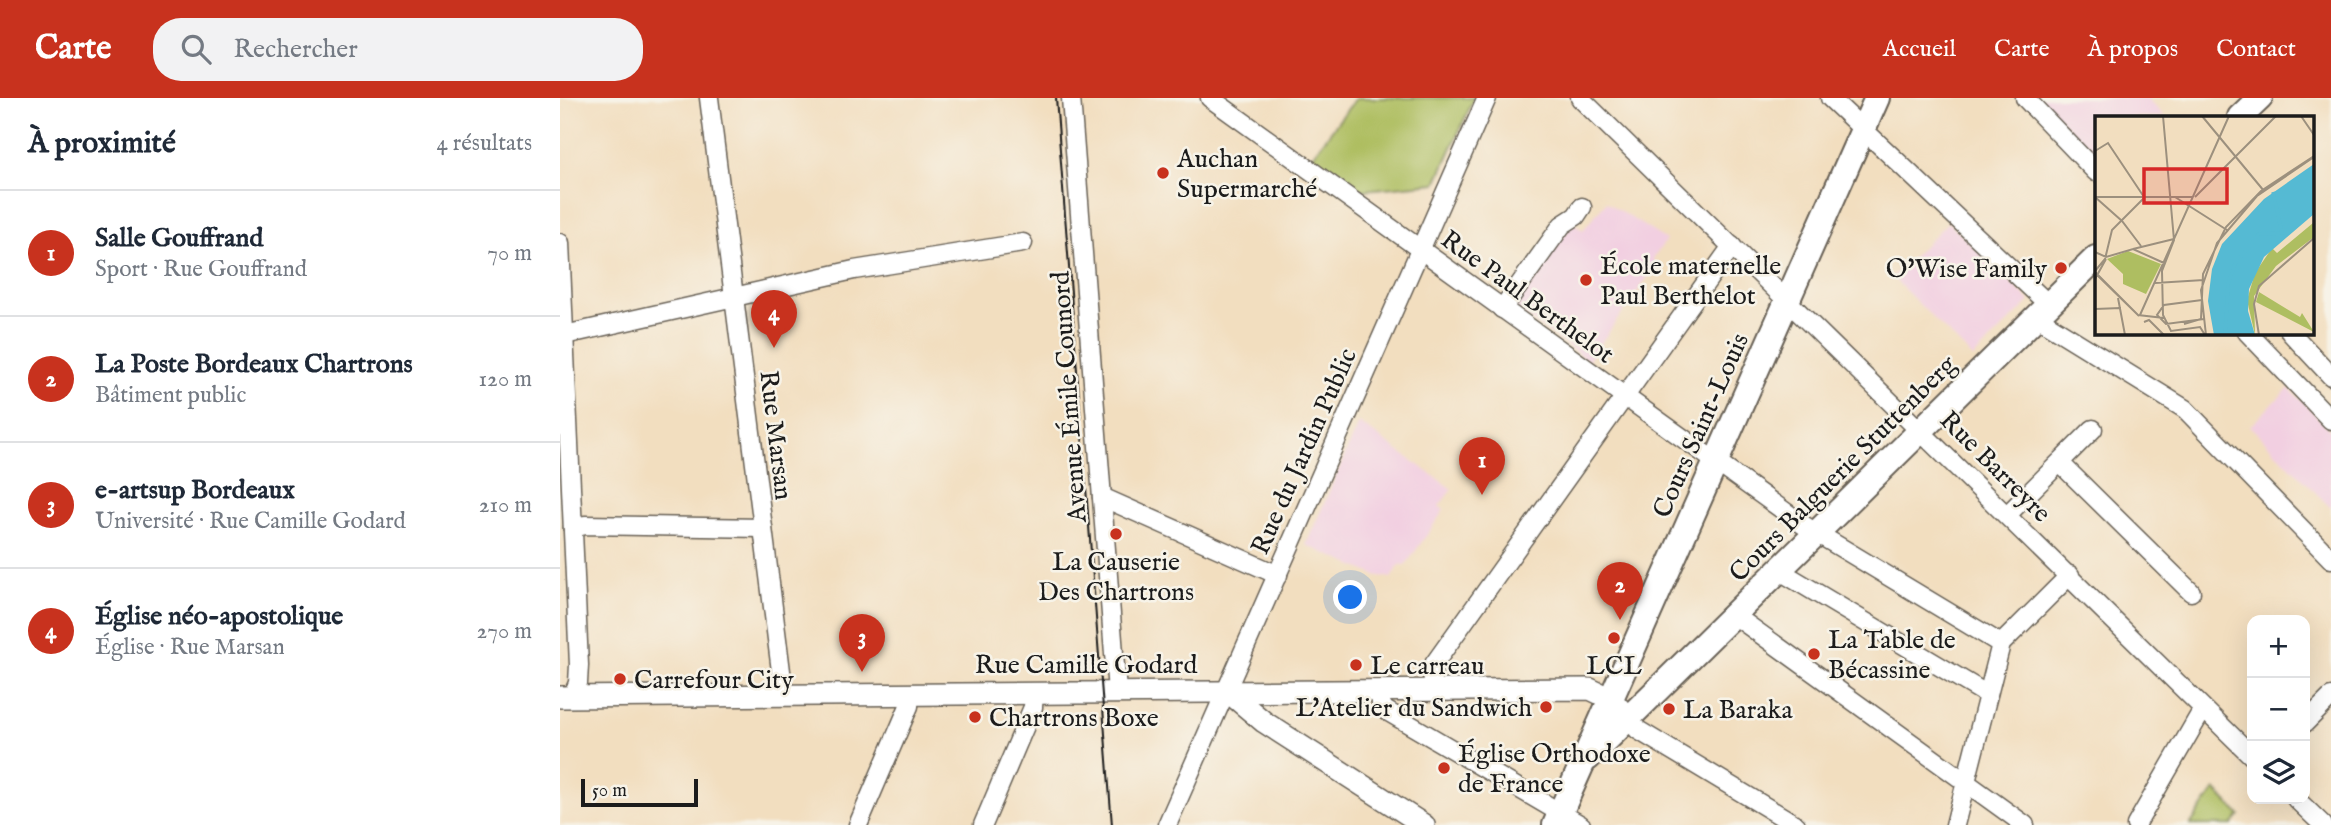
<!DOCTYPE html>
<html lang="fr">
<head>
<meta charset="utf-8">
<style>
  body { margin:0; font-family:"IM FELL English",serif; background:#f2f2f3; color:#1f2937 }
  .controls { position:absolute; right:21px; bottom:21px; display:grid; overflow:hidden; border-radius:14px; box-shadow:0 7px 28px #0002 }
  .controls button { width:63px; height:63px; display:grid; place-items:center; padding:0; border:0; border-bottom:2px solid #e0e1e3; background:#fff; color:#1f2937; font:35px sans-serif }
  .scale { position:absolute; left:21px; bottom:18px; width:117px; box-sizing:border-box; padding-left:7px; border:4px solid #1c1c1c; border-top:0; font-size:19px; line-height:24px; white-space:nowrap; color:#1c1c1c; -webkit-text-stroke:5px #f7f3e8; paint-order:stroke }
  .you { position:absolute; left:791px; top:500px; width:24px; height:24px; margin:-18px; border:5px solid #fff; border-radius:50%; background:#1a73e8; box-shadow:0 0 0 10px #1a73e833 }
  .badge { display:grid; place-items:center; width:46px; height:46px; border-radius:50%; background:#c8321e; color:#fff; font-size:23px; font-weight:700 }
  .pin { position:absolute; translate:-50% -58px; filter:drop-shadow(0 2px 4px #0008) }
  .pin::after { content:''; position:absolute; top:37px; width:24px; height:21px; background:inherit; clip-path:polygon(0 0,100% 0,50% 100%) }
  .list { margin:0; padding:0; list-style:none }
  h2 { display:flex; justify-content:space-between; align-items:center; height:91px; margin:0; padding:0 28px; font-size:30px }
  h2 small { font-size:23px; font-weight:400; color:#747a83 }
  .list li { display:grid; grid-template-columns:46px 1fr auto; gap:21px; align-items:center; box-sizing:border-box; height:126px; padding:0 28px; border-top:2px solid #e0e1e3 }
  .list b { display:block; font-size:26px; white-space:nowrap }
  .list p { margin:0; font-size:23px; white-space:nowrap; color:#747a83 }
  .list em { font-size:23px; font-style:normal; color:#747a83 }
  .icon { flex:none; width:38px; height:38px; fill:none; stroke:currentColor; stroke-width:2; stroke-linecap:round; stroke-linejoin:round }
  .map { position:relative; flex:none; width:1771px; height:727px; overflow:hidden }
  header { display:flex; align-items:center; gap:42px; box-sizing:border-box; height:98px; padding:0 35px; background:#c8321e; color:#fff }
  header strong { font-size:33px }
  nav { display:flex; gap:38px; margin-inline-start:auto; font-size:24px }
  .search { width:490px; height:63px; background:#f2f2f3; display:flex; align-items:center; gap:18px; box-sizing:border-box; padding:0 24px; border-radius:28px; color:#747a83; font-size:26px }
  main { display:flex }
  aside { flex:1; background:#fff }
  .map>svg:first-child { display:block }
  .built { fill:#f2cfe1 }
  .green { fill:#aebe61; stroke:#656d3e; stroke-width:2 }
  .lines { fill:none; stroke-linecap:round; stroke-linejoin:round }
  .minor-casing { stroke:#676055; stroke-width:21 }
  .tertiary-casing { stroke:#676055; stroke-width:24 }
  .secondary-casing { stroke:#676055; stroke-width:28 }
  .minor { stroke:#fff; stroke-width:18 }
  .tertiary { stroke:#fff; stroke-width:21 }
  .secondary { stroke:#fff; stroke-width:24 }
  .tram { stroke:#1c1c1c; stroke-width:2 }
  .poi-dot { fill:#c8321e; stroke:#f7f3e8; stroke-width:2.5 }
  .labels { text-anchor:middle; stroke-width:5; stroke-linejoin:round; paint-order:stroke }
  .poi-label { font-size:26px; fill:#1c1c1c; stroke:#f7f3e8; text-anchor:start }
  .street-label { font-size:26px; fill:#1c1c1c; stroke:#f7f3e8 }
  .inset-river { fill:none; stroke:#55bad3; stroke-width:3.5 }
  .inset-road { fill:none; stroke:#9c907e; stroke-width:2 }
  .view { fill:#d62828; fill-opacity:0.15; stroke:#d62828; stroke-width:3.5 }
  .inset-edge { fill:none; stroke:#1c1c1c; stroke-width:3.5 }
</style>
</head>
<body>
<header>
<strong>Carte</strong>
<div class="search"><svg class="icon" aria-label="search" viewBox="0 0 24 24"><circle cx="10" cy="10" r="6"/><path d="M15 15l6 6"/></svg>Rechercher</div>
<nav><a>Accueil</a><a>Carte</a><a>À propos</a><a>Contact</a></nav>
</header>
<main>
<aside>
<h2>À proximité<small>4 résultats</small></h2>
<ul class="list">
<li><span class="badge">1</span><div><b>Salle Gouffrand</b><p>Sport · Rue Gouffrand</p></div><em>70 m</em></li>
<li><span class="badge">2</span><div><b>La Poste Bordeaux Chartrons</b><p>Bâtiment public</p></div><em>120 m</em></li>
<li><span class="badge">3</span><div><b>e-artsup Bordeaux</b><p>Université · Rue Camille Godard</p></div><em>210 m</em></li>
<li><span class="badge">4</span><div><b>Église néo-apostolique</b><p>Église · Rue Marsan</p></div><em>270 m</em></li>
</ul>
</aside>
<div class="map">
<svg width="1771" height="727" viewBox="0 0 1771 727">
  <rect width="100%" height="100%" fill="#f7f3e8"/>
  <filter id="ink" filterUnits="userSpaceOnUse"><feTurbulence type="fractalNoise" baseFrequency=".0143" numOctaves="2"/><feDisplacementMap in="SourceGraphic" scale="14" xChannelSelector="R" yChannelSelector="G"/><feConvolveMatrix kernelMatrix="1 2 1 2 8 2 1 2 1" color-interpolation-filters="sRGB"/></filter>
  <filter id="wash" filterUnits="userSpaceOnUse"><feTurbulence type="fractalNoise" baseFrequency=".00686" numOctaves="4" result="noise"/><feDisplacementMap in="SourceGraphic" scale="28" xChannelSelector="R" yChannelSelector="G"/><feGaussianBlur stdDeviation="1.57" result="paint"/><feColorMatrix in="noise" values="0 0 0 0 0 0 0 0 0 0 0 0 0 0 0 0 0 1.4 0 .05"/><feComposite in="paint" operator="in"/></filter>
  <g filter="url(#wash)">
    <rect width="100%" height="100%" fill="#f2debf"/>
    <!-- built -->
    <g class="built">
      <path d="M1479,0h108l18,19h-69v39z"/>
      <path d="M1046,104l60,38 -13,19 4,5 -69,97 -79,-57 64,-81 10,7z"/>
      <path d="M1388,124l82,79 -57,57 -81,-81z"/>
      <path d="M1729,290l42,43v77l-81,-82z"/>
      <path d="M799,325l93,66 -13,17 5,4 -39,56 -5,-2 -9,14 -16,-3 -69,-30z"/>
    </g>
    <!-- green -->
    <g class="green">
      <path d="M796,0h118l-38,85 -82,8 -44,-32z"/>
      <path d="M1655,692l25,25 -8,10h-42z"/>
    </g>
  </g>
  <g filter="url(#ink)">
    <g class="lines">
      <!-- minor casing -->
      <g class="minor-casing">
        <g id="minor">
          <path d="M149,0l75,597"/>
          <path d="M511,0l46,594"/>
          <path d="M650,0l595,428 196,118"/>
          <path d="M1020,0l672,658"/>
          <path d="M1270,0l219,207"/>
          <path d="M1465,0l71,74"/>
          <path d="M0,145l19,422 -1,18 -6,14"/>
          <path d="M942,211l60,-84 14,-9 6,-9"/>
          <path d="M1479,217l10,10 136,84 146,150"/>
          <path d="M1687,234l84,88"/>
          <path d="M1730,234l41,44"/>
          <path d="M0,238l294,-66 169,-27"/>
          <path d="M1500,365l131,129"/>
          <path d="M542,399l176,78"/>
          <path d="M1448,416l85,-85"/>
          <path d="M13,430l12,-3 178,3"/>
          <path d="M1220,473l206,123"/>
          <path d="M1174,517l291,210"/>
          <path d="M820,592l1,14 4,6 196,115"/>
          <path d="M872,592l2,-26 298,-418"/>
          <path d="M1069,622l9,10 158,95"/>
          <path d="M1745,625l26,-26"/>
          <path d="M1736,701l27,26"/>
          <path d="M298,727l51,-119 1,-12"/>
          <path d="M423,727l50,-118 1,-14"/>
          <path d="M607,727l320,-727"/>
          <path d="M1395,727l46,-181 69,-69"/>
          <path d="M1576,727l67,-116"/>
        </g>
      </g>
      <!-- tertiary casing -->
      <g class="tertiary-casing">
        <g id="tertiary">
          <path d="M667,593l37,31 160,103"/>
          <path d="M0,599l1030,-8 21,10 10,11"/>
        </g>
      </g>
      <!-- secondary casing -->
      <g class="secondary-casing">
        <g id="secondary">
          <path d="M1680,19l20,-19"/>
          <path d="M1028,660l508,-500"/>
          <path d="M995,727l322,-727"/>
        </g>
      </g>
      <!-- minor -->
      <use href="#minor" class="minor"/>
      <!-- tertiary -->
      <use href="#tertiary" class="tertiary"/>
      <!-- secondary -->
      <use href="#secondary" class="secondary"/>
      <!-- tram -->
      <path class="tram" d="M496,0l56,727"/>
    </g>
  </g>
  <!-- markers -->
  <g class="poi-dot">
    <circle cx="603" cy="75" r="7"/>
    <circle cx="1501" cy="170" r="7"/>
    <circle cx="1026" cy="182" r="7"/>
    <circle cx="556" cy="436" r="7"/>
    <circle cx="1054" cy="540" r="7"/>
    <circle cx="1254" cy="556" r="7"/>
    <circle cx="796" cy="567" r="7"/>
    <circle cx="60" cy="581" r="7"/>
    <circle cx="986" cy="609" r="7"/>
    <circle cx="1109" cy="611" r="7"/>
    <circle cx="415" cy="619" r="7"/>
    <circle cx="884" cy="670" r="7"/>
  </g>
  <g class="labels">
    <!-- poi labels -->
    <g class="poi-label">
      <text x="617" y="69">Auchan<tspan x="617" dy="30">Supermarché</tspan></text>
      <text x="1040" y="176">École maternelle<tspan x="1040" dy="30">Paul Berthelot</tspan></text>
      <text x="1487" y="179" text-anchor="end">O'Wise Family</text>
      <text x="556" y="472" text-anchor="middle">La Causerie<tspan x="556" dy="30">Des Chartrons</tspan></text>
      <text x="1268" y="550">La Table de<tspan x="1268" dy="30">Bécassine</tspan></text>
      <text x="810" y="576">Le carreau</text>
      <text x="1054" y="576" text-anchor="middle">LCL</text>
      <text x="74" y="590">Carrefour City</text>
      <text x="972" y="618" text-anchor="end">L'Atelier du Sandwich</text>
      <text x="1123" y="620">La Baraka</text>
      <text x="429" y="628">Chartrons Boxe</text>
      <text x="898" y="664">Église Orthodoxe<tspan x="898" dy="30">de France</tspan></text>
    </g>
    <!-- street labels -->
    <g class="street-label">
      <text transform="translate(968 198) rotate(36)" y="9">Rue Paul Berthelot</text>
      <text transform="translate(508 299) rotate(-94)" y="9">Avenue Émile Counord</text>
      <text transform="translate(1140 327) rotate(-66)" y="9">Cours Saint-Louis</text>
      <text transform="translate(217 337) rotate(83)" y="9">Rue Marsan</text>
      <text transform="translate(743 353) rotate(-66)" y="9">Rue du Jardin Public</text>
      <text transform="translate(1436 368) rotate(45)" y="9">Rue Barreyre</text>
      <text transform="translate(1282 370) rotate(-45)" y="9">Cours Balguerie Stuttenberg</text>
      <text x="526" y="575">Rue Camille Godard</text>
    </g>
  </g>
  <!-- overview -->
  <g transform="translate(1535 18)">
    <rect width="219" height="219" fill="#f2debf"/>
    <path d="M218,107l1,14 -38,29 -22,30 1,39 -8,-35 8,-27 17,-25 5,5zM33,135l33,13 -15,30 -23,-10v-10l-16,-15zM164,176l41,25 2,-4 12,19 -58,-30z" fill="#aebe61"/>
    <path d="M219,48v50l-50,43 -15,32 -1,22 7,24h-41l-6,-34 4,-32 10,-25 42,-45z" fill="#55bad3"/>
    <path class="inset-river" d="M130,219l3,-51 7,-20 24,-30 23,-1 -9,-41"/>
    <path class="inset-road" d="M68,0l11,124 -12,31 1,44 8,16 29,-4 5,8M107,0l62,75M206,0l13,19M0,35l13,-8 36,54M0,81h98M0,81l27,24 19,25M80,81l52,33M100,81l81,-81M38,133l41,-10M0,136l11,5 27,-8 31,14M0,155l10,-12 7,-29 33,-33M0,156l44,44M0,157l43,42 26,3M0,163l11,-20M60,167l49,-3M23,182l7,37M107,184l-38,5 -7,10 9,9 38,-5M0,193l26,-1M45,199l89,-199M49,206l5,-2 15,15M89,208l17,-5 2,-45 23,-47 35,-36 53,-35M111,219l-5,-45 16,-47 40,-47 57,-39M164,219l-5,-31 5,-18 55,-48"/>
    <path class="view" d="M49,53h83v34h-83z"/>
    <rect width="219" height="219" class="inset-edge"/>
  </g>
</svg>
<div class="controls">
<button>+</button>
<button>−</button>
<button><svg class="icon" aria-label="layers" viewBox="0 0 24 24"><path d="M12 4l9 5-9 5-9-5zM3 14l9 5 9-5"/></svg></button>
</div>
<div class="scale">50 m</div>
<div class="you"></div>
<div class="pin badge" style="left:922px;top:397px">1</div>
<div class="pin badge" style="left:1060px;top:522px">2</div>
<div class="pin badge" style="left:302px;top:574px">3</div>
<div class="pin badge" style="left:214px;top:250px">4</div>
</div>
</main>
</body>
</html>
